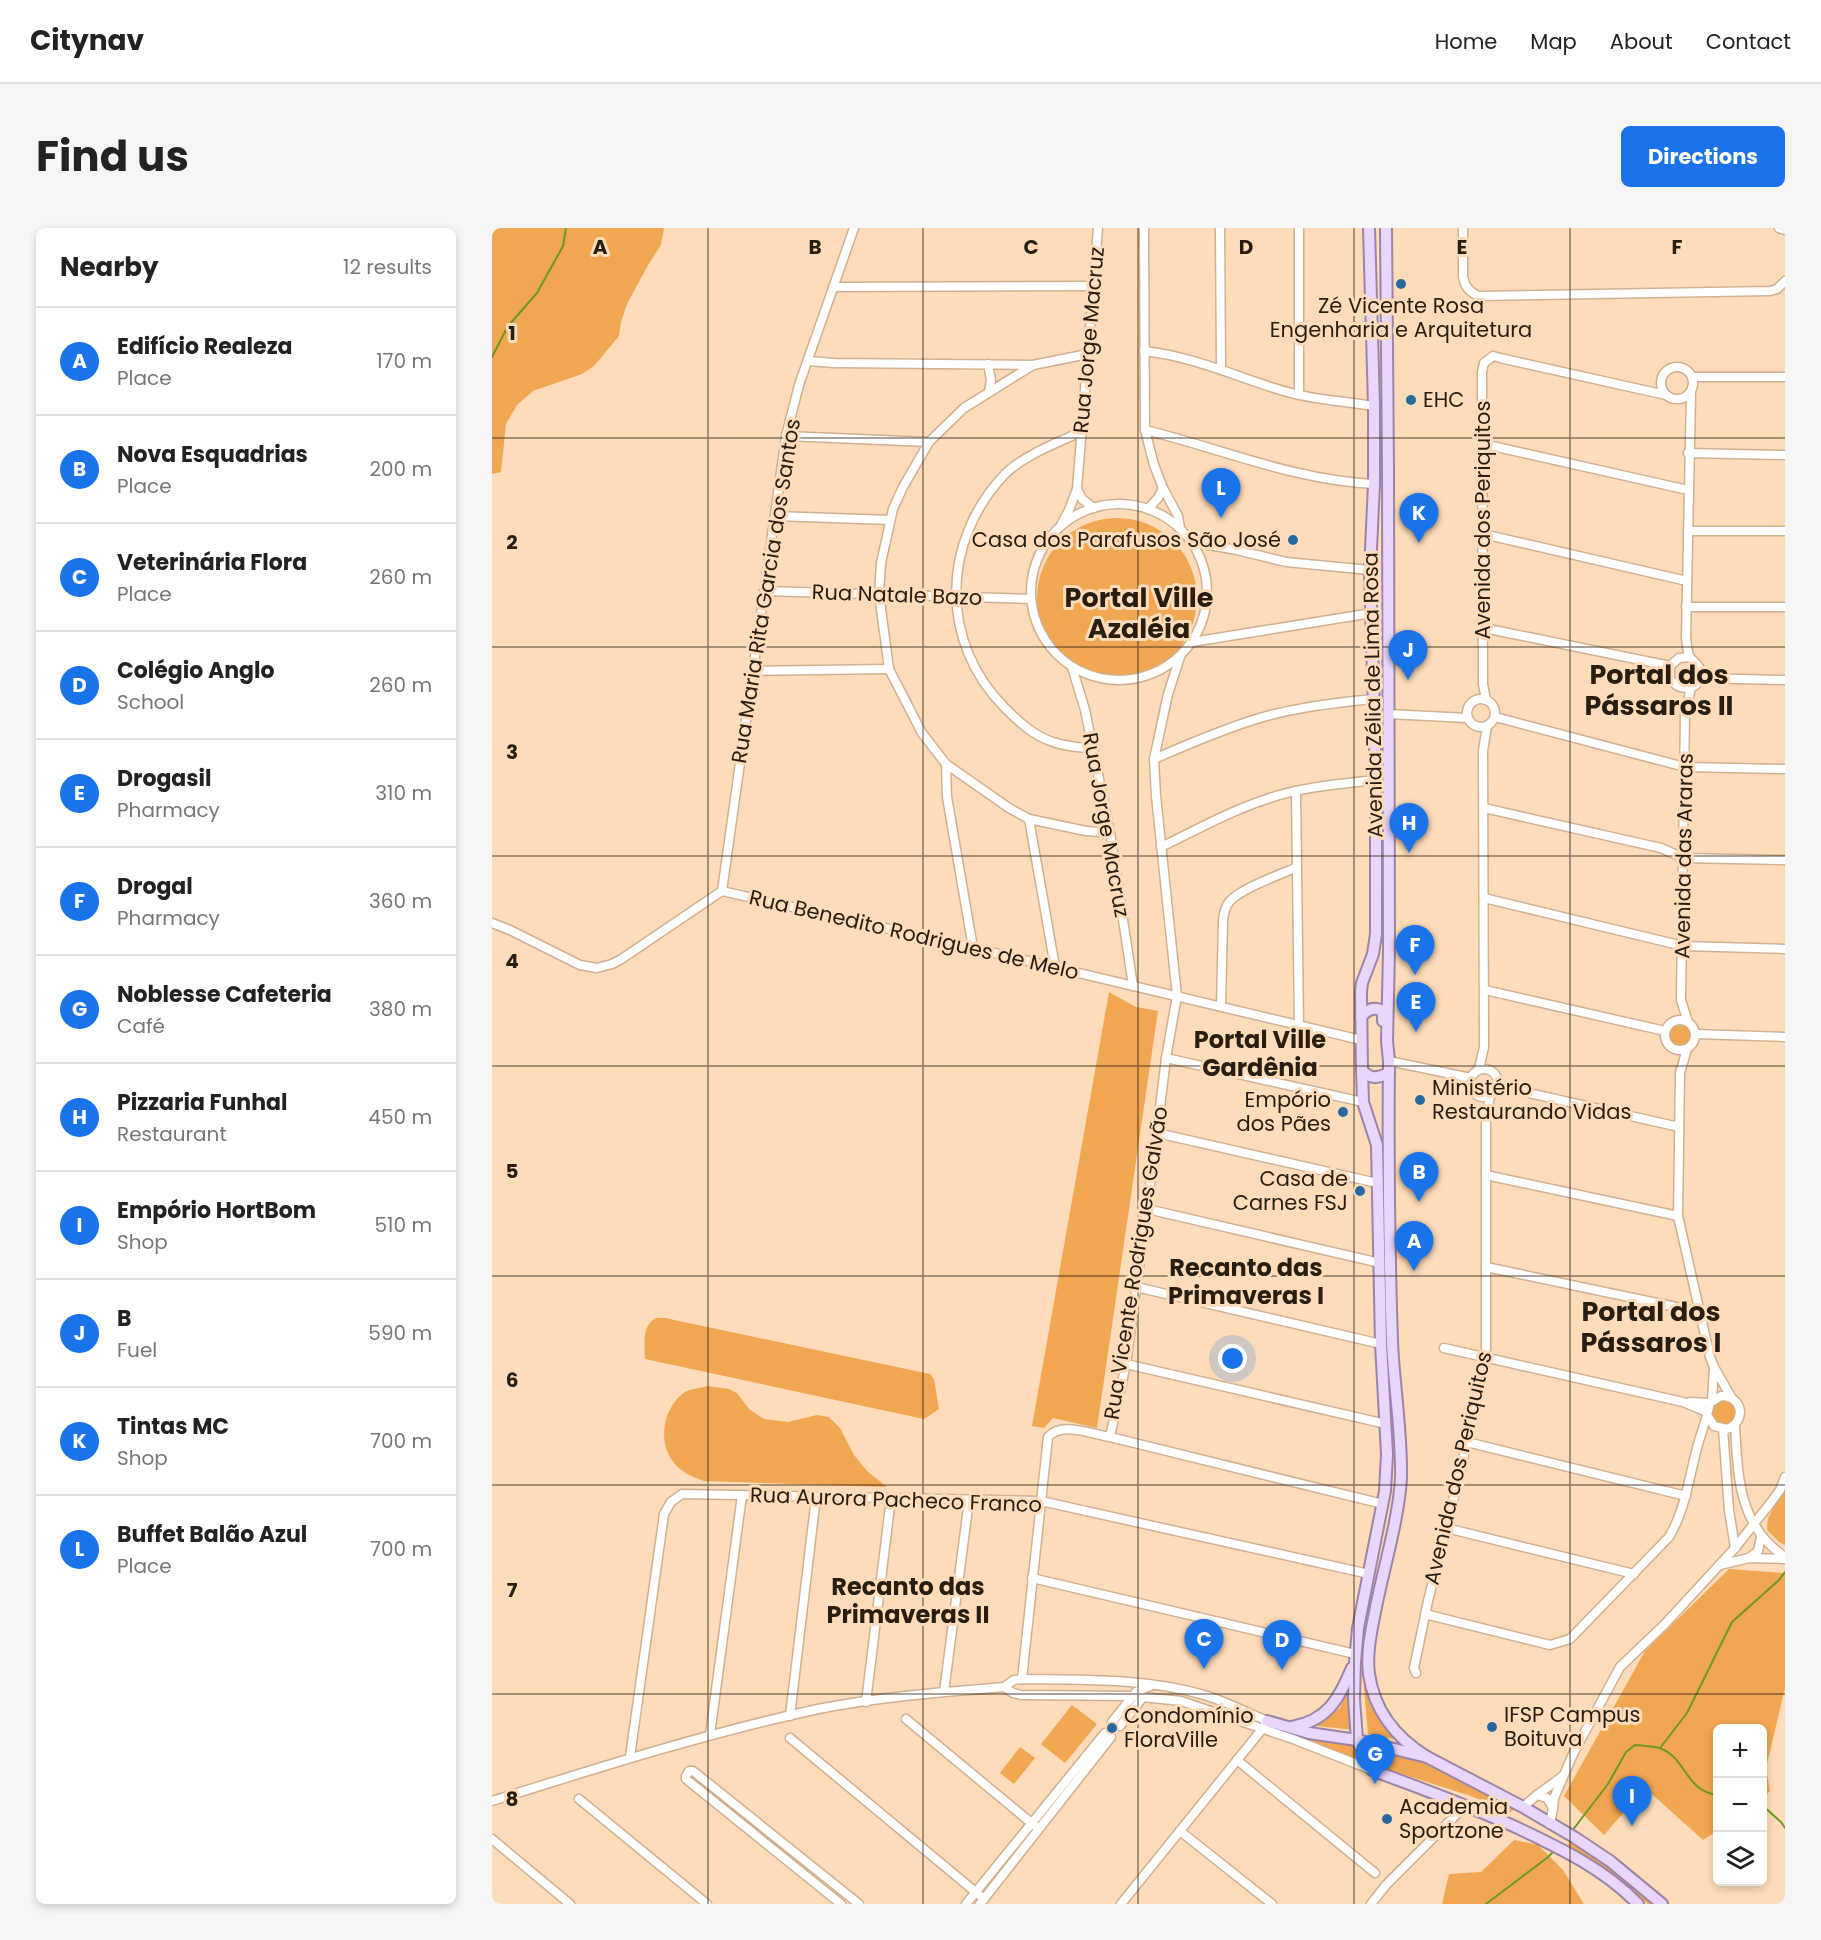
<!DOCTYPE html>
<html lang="en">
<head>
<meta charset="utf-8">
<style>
  body { margin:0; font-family:Poppins,sans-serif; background:#f6f6f6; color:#222 }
  .controls { position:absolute; right:18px; bottom:18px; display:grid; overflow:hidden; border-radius:9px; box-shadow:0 3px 9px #0003 }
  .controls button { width:54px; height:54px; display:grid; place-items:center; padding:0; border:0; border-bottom:2px solid #e0e0e0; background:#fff; color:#222; font:30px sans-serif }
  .you { position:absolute; left:741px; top:1131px; width:21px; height:21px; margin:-15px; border:4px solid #fff; border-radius:50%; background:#1a73e8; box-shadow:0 0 0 9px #1a73e833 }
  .badge { display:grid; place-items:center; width:39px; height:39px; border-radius:50%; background:#1a73e8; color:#fff; font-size:20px; font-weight:700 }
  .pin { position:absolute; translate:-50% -50px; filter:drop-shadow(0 2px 3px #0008) }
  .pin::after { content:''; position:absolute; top:32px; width:21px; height:18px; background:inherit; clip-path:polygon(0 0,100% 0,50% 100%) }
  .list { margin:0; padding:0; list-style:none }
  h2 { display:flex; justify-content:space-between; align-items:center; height:78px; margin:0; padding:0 24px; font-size:26px }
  h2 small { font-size:20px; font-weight:400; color:#767676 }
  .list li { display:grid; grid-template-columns:39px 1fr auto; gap:18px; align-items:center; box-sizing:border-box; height:108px; padding:0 24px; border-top:2px solid #e0e0e0 }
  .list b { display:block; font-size:22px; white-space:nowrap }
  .list p { margin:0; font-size:20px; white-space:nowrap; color:#767676 }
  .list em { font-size:20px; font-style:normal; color:#767676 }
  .icon { flex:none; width:33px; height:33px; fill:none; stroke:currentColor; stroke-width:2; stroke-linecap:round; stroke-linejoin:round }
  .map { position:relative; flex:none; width:1293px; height:1676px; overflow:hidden; border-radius:9px }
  header { display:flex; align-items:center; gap:36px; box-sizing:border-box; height:84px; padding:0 30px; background:#fff; border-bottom:2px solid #e0e0e0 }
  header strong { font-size:28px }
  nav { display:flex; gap:33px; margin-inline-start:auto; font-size:21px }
  .intro { display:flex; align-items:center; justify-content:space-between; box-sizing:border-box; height:144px; padding:0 36px }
  h1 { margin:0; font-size:42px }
  .button { padding:15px 27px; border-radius:9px; background:#1a73e8; color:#fff; font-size:21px; font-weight:700 }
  main { display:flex; gap:36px; padding:0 36px }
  aside { flex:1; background:#fff; border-radius:9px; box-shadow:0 3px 9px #0003 }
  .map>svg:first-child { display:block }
  .green { fill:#f1a651 }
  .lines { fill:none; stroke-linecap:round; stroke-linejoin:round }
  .stream { stroke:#6f9720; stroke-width:2 }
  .minor-casing { stroke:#d1b08f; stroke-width:11 }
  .major-casing { stroke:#9c84a7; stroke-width:14 }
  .minor { stroke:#fff; stroke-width:8 }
  .major { stroke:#e9d6fb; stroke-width:10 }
  .grid { fill:none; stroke:#291d10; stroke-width:1.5; stroke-opacity:0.55 }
  .poi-dot { fill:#27699f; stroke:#fedcba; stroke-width:2 }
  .labels { text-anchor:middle; stroke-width:6; stroke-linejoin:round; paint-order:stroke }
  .poi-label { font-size:21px; fill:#291d10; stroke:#fedcba; text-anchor:start }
  .street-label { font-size:21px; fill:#291d10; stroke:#fedcba }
  .quarter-label { font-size:24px; font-weight:bold; fill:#291d10; stroke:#fedcba }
  .district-label { font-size:27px; font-weight:bold; fill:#291d10; stroke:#fedcba }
  .grid-label { font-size:20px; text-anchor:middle; font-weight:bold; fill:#291d10; stroke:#fedcba; stroke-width:6; stroke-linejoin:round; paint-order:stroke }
</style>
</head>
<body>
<header>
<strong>Citynav</strong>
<nav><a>Home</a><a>Map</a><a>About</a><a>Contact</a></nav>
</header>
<div class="intro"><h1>Find us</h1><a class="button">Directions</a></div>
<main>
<aside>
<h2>Nearby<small>12 results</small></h2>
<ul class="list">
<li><span class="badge">A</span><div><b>Edifício Realeza</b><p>Place</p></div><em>170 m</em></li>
<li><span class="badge">B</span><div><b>Nova Esquadrias</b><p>Place</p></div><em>200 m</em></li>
<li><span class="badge">C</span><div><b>Veterinária Flora</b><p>Place</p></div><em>260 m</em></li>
<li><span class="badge">D</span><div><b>Colégio Anglo</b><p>School</p></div><em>260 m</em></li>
<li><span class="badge">E</span><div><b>Drogasil</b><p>Pharmacy</p></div><em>310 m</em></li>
<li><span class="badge">F</span><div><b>Drogal</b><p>Pharmacy</p></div><em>360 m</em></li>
<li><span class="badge">G</span><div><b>Noblesse Cafeteria</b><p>Café</p></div><em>380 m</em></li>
<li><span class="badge">H</span><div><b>Pizzaria Funhal</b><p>Restaurant</p></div><em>450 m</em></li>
<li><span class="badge">I</span><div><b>Empório HortBom</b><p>Shop</p></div><em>510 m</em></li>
<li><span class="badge">J</span><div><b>B</b><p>Fuel</p></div><em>590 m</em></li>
<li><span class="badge">K</span><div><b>Tintas MC</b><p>Shop</p></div><em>700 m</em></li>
<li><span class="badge">L</span><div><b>Buffet Balão Azul</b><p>Place</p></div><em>700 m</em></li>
</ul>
</aside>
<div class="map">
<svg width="1293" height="1676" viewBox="0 0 1293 1676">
  <rect width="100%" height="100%" fill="#fedcba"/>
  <!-- green -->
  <g class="green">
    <path d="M0,0h172l-3,17 -14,22 -20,37 -6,18 -2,14 -25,30 -12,8 -49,17 -16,14 -11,19 -5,48 -9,2z"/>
    <circle cx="625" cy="370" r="80"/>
    <path d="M617,764l27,15 22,4 -61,417 -44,-10 -9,10 -12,-2z"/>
    <circle cx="1187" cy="808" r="13"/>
    <path d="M164,1090h9l265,56 4,5 5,30 -15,10 -279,-60c0,-14 -4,-33 11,-41z"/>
    <path d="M216,1158l21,3 8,4 12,16 15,10 24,3 29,-7 12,2 11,11 14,27 13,16 20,16 -183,-6c-11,-4 -21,-8 -29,-17 -18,-20 -13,-56 10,-72 5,-3 16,-4 23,-6z"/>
    <circle cx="1231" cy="1184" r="13"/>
    <path d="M1293,1258v59l-6,-3 -12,-12 1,-12z"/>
    <path d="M1237,1341l56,4v115l-19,80 4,23 -7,6 -1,-69h-44l-1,103 -14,9 -58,-52 -41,47 -40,-39 81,-145z"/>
    <path d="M871,1449h1l36,63 -32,-6z"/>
    <path d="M857,1460l5,42 -37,-4 23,-18z"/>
    <path d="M580,1477l25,19 -32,39 -24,-19z"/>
    <path d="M786,1500l76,16 4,13 -3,2z"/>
    <path d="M528,1519l15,11 -21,26 -14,-11z"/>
    <path d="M880,1520l32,6 50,19 61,35 -5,5 -4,-3 -38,-15 -82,-26 -12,-8 -5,-7v-4z"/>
    <path d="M1079,1611l21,14 54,43 7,8h-5l-37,-31 -43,-28z"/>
    <path d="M1022,1612l24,5 25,25 21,34h-142l7,-30 32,-2z"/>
  </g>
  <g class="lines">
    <!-- stream -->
    <g class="stream">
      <path d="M0,129l16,-31 29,-33 26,-47 3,-18"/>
      <path d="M1168,1520l27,-35 45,-91 47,-42 6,-8"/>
      <path d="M1270,1577l19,17 4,6"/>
      <path d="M1080,1603l36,-47 18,-32 9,-7c8,1 17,1 24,3 28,9 25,43 59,47"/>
      <path d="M994,1676l61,-46 7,-7"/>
    </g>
    <!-- minor casing -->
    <g class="minor-casing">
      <g id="minor">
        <path d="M652,0l1,202 9,35 9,23 15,28 2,12"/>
        <path d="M728,0l1,140"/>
        <path d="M971,0v49c2,10 6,14 15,19l292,-5 7,-2 8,-8"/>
        <path d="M1287,0l6,2"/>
        <path d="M341,59l260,-1"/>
        <path d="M652,123c46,5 86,23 130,37 32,11 67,13 100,18"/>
        <path d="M596,126l-55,11 -69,43 -35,34 -26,45 -10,22 -12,54 -2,31 10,75 33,64 24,31 63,44 20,11 57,12 24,2"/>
        <path d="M316,133l26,2 198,2"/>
        <path d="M496,136l3,16 -2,12"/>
        <circle cx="1185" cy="155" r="16"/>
        <path d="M1201,149h92"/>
        <path d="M807,167v-167"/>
        <path d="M653,202c78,19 148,50 229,54"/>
        <path d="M589,204c-23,10 -58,24 -76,42 -64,67 -66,168 0,234 14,14 29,28 48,34 13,5 27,5 41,7"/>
        <path d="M294,208l143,6"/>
        <path d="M991,216l205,46"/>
        <path d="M1196,225l97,2"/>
        <path d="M585,261l5,10 12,9"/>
        <circle cx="627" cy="364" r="88"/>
        <path d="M656,281l10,-11 5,-10"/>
        <path d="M283,288l115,4"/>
        <path d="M570,295l7,-13 8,-21 21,-261"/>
        <path d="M1196,303h97"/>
        <path d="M991,306l204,47"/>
        <path d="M700,314l45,8 49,12 84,8"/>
        <path d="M272,363l267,8"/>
        <path d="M1194,379h99"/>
        <path d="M992,400l186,38"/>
        <path d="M700,414l180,-29"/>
        <path d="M1198,429l-11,1 -9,8v13c8,11 26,14 30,-2 3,-11 -5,-13 -10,-20 -3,-4 -3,-14 -4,-19l5,-244"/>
        <path d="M580,439l13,43 25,123 23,153"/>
        <path d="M261,443l136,-2"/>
        <path d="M1208,450l85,2"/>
        <circle cx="989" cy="485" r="14"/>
        <path d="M994,472l-3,-16 -1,-312 2,-9 9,-7 7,2 166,37"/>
        <path d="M896,486l80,4"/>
        <path d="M1003,489l190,50 100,2"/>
        <path d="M662,531c32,-14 63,-27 96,-38 40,-13 82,-18 124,-22"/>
        <path d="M454,536l1,33 26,151"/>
        <path d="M804,563l3,234"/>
        <path d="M992,580l177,40 22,10 102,2"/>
        <path d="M537,591l26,148"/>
        <path d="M669,619c35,-17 69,-36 106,-48 34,-12 72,-15 109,-19"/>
        <path d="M230,663l64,-455 13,-51 55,-157"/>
        <path d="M992,670l199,48 102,3"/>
        <path d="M0,695l18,7 70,35 17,3 15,-4 8,-4 102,-69 251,57 388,92"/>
        <path d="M993,762l180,41"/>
        <path d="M729,778l2,-86c1,-7 2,-13 6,-18 12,-14 51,-27 68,-35"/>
        <circle cx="1188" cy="807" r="15"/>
        <path d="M1196,794l-7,-22 4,-287 6,-25"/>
        <path d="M1203,806l90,3"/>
        <path d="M1195,821l-7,24 -2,143 32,141 4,10 17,30"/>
        <path d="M674,830l197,44"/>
        <path d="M897,833l82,17"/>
        <circle cx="992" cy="855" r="14"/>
        <path d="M987,841l5,-22 -1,-296 4,-25"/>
        <path d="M1006,858l181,41"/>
        <path d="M665,905l220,50"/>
        <path d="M994,947l192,41"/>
        <path d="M655,981l233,54"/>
        <path d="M994,1039l214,45"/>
        <path d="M644,1059l245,57"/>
        <path d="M952,1120l239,54 24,10"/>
        <path d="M634,1136l260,60"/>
        <path d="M1220,1172l2,-32"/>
        <path d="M1198,1174l20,1 11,-7c22,0 26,25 6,33l-13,-3 -7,-11 3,-12"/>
        <path d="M1243,1197c3,52 3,100 50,132"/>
        <path d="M1231,1201l6,81 6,38"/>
        <path d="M618,1209l273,67"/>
        <path d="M975,1214l219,54"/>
        <path d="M954,1300l188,46"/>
        <path d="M1257,1330l9,-7 3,-14"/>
        <path d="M1228,1337l29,-7 36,1"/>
        <path d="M540,1350l323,76"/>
        <path d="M933,1386l125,31 20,-6 99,-102c15,-25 19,-53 26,-81 3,-14 8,-27 12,-41"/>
        <path d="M924,1445l-2,-5 14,-67 30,-120 28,-124v-240l4,-21"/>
        <path d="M530,1451l26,-242c13,-16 44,-3 62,0l16,-73 31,-231 9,-75 11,-62 -21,-200 -2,-37 14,-65 12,-37"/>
        <path d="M512,1459l9,6 8,2 111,1 49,5 112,38 79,31"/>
        <path d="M452,1464l25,-192"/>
        <path d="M374,1474l25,-204"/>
        <path d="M298,1488l26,-219"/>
        <path d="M414,1491l129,107"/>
        <path d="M620,1494l24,-30 14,-6"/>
        <path d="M628,1498l23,-29"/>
        <path d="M218,1507l32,-240"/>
        <path d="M298,1510l194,161"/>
        <path d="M138,1529l34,-243 7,-12 11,-8 359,7 328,73"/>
        <path d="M745,1532l138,113"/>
        <path d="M1045,1567l26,-19"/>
        <path d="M87,1571l128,105"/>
        <path d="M0,1573c108,-34 215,-68 326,-92 61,-12 124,-17 186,-22l10,-7 8,-1c60,1 123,-1 182,16 21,6 42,17 63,26l-4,7 -142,176"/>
        <path d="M1031,1579l14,-12 10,3 6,10 -3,16"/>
        <path d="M1061,1580l1,-10 20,-46 46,-85 45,-43 70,-76 37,-47 8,-11 5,-13"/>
        <path d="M688,1603l92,73"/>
        <path d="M0,1611l78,65"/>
        <path d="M349,1676l-155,-125v-3l3,-5h4l166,133"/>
        <path d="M474,1676l139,-171"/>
        <path d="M488,1676l131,-167"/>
        <path d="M879,1676l15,-19 80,-80"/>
      </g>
    </g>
    <!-- major casing -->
    <g class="major-casing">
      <g id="major">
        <path d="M877,0l5,178v78l-4,86 6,210v154l-3,20 -11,29 -1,9 1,78 1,32 14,43 4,199 6,110 -2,37 -27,137 -3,34 -1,37 3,41 15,30c50,19 101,37 150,60 42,20 83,40 116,74"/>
        <path d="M894,0l2,240 1,483 -2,90 2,20c-1,93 0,187 3,281 2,45 10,90 9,136 -2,39 -17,89 -25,129 -4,21 -10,45 -7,67 5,36 27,64 58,83"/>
        <path d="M869,788c7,-6 11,-9 20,-6l2,5v6"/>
        <path d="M870,842c8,10 16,8 27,3"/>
        <path d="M775,1493l42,12 48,7 70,17 96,50 51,30 36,24 52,43"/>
        <path d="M800,1499c37,-7 46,-28 60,-59"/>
      </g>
    </g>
    <!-- minor -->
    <use href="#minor" class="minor"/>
    <!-- major -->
    <use href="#major" class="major"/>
  </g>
  <!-- grid -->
  <path class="grid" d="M216,0v1676M431,0v1676M646,0v1676M862,0v1676M1078,0v1676M0,210h1293M0,419h1293M0,628h1293M0,838h1293M0,1048h1293M0,1257h1293M0,1466h1293"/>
  <!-- markers -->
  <g class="poi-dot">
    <circle cx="909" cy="56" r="6"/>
    <circle cx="919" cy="172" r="6"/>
    <circle cx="801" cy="312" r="6"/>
    <circle cx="928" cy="872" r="6"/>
    <circle cx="851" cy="884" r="6"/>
    <circle cx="868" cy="963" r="6"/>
    <circle cx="1000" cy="1499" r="6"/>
    <circle cx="620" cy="1500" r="6"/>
    <circle cx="895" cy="1591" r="6"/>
  </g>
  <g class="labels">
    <!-- poi labels -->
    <g class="poi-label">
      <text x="909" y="85" text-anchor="middle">Zé Vicente Rosa<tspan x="909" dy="24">Engenharia e Arquitetura</tspan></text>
      <text x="931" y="179">EHC</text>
      <text x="789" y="319" text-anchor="end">Casa dos Parafusos São José</text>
      <text x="940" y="867">Ministério<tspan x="940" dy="24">Restaurando Vidas</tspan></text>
      <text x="839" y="879" text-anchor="end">Empório<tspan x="839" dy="24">dos Pães</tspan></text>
      <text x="856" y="958" text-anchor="end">Casa de<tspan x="856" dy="24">Carnes FSJ</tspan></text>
      <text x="1012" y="1494">IFSP Campus<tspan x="1012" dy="24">Boituva</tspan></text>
      <text x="632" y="1495">Condomínio<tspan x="632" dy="24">FloraVille</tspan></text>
      <text x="907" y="1586">Academia<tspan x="907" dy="24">Sportzone</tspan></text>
    </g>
    <!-- street labels -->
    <g class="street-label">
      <text transform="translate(597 112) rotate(-85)" y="7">Rua Jorge Macruz</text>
      <text transform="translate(991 292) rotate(-90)" y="7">Avenida dos Periquitos</text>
      <text transform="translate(274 363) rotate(-81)" y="7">Rua Maria Rita Garcia dos Santos</text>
      <text transform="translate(405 367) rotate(2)" y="7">Rua Natale Bazo</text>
      <text transform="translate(881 467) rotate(-91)" y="7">Avenida Zélia de Lima Rosa</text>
      <text transform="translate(614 597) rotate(80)" y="7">Rua Jorge Macruz</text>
      <text transform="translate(1192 628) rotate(-89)" y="7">Avenida das Araras</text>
      <text transform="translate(422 707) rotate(13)" y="7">Rua Benedito Rodrigues de Melo</text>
      <text transform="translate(644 1035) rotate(-81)" y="7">Rua Vicente Rodrigues Galvão</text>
      <text transform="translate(966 1240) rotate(-77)" y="7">Avenida dos Periquitos</text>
      <text transform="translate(404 1272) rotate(2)" y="7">Rua Aurora Pacheco Franco</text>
    </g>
    <!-- quarter labels -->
    <g class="quarter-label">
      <text x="768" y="820">Portal Ville<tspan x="768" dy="28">Gardênia</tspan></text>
      <text x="754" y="1048">Recanto das<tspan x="754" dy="28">Primaveras I</tspan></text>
      <text x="416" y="1367">Recanto das<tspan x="416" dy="28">Primaveras II</tspan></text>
    </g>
    <!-- district labels -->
    <g class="district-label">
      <text x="647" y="379">Portal Ville<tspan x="647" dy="31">Azaléia</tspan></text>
      <text x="1167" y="456">Portal dos<tspan x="1167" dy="31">Pássaros II</tspan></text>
      <text x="1159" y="1093">Portal dos<tspan x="1159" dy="31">Pássaros I</tspan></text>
    </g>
  </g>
  <g class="grid-label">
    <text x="108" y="26">A</text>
    <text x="323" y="26">B</text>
    <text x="539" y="26">C</text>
    <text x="754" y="26">D</text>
    <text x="970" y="26">E</text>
    <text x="1185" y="26">F</text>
    <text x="20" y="112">1</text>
    <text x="20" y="321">2</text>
    <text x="20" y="531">3</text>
    <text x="20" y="740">4</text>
    <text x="20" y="950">5</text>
    <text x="20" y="1159">6</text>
    <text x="20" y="1369">7</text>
    <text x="20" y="1578">8</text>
  </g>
</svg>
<div class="controls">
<button>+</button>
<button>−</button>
<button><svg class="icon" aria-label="layers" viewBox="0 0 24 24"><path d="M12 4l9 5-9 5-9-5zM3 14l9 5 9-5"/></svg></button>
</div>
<div class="you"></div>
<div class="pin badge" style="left:922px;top:1043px">A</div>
<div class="pin badge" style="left:927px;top:974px">B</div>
<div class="pin badge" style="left:712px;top:1441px">C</div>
<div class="pin badge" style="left:790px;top:1442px">D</div>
<div class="pin badge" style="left:924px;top:804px">E</div>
<div class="pin badge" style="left:923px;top:747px">F</div>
<div class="pin badge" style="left:883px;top:1556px">G</div>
<div class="pin badge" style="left:917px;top:625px">H</div>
<div class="pin badge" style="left:1140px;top:1598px">I</div>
<div class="pin badge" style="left:916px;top:452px">J</div>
<div class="pin badge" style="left:927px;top:315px">K</div>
<div class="pin badge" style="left:729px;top:290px">L</div>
</div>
</main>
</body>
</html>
